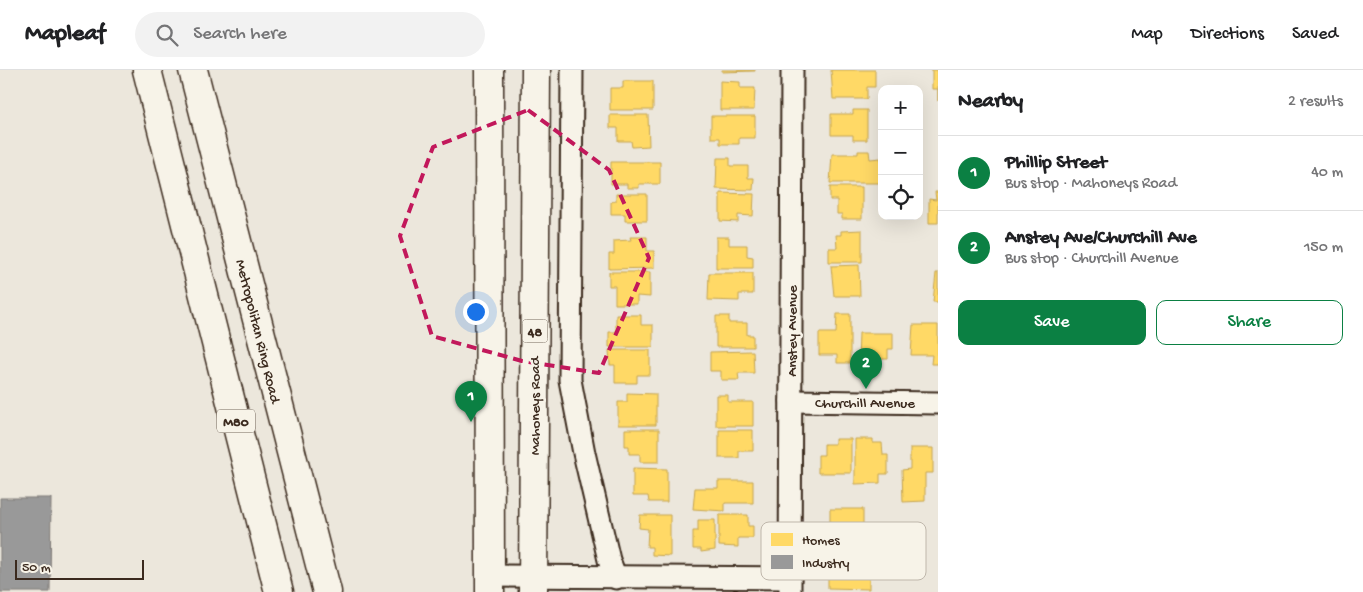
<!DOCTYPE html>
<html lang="en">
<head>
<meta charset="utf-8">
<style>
  body { margin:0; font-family:"Gochi Hand",sans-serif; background:#f2f2f2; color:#202124 }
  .controls { position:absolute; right:15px; top:15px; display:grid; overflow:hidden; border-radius:10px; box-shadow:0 5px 20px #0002 }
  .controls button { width:45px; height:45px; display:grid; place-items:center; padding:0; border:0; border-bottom:1px solid #e0e0e0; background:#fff; color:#202124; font:25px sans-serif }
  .scale { position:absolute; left:15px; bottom:12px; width:129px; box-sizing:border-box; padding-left:5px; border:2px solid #3b2a1e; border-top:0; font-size:14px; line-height:18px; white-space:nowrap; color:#3b2a1e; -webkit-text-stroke:4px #f7f3e8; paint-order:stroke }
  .you { position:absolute; left:475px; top:241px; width:18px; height:18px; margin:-12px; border:4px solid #fff; border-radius:50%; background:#1a73e8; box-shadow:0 0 0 8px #1a73e833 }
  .badge { display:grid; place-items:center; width:32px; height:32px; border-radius:50%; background:#0b8043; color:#fff; font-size:16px; font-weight:700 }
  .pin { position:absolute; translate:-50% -41px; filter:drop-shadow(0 1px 2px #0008) }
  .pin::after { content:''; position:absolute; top:26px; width:18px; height:15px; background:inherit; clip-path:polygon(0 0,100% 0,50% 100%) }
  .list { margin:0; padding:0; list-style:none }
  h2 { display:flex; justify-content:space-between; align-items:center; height:65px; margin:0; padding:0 20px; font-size:21px }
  h2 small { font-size:16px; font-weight:400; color:#757577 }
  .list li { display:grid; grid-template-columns:32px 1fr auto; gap:15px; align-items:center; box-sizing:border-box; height:75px; padding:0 20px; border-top:1px solid #e0e0e0 }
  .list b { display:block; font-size:19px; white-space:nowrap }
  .list p { margin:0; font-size:16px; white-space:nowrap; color:#757577 }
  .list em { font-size:16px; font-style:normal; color:#757577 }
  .actions { display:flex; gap:10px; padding:15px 20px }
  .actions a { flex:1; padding:11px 0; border:1px solid #0b8043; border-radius:10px; text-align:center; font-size:18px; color:#0b8043 }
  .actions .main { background:#0b8043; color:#fff }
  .icon { flex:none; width:28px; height:28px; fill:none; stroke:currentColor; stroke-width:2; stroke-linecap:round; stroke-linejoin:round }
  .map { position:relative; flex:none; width:938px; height:522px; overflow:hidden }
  header { display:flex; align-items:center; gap:30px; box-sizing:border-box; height:70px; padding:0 25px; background:#fff; border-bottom:1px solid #e0e0e0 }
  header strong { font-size:24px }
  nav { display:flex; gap:28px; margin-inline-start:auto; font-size:18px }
  .search { width:350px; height:45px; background:#f2f2f2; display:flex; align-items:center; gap:12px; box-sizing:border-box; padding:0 18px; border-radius:28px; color:#757577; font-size:19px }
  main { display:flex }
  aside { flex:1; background:#fff }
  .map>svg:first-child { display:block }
  .homes { fill:#ffd966; stroke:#c4a450 }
  .industry { fill:#999; stroke:#7d7874 }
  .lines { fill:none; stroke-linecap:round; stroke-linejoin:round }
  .minor-casing { stroke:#3b2a1e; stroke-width:25 }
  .primary-casing { stroke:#3b2a1e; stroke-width:31 }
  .motorway-casing { stroke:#3b2a1e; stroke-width:31 }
  .minor { stroke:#f7f3e8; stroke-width:21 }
  .primary { stroke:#f7f3e8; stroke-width:28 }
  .motorway { stroke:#f7f3e8; stroke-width:28 }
  .marked { fill:none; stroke:#c2185b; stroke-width:4; stroke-dasharray:10 6; stroke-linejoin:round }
  .labels { text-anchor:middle; stroke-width:5; stroke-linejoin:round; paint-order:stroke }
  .shield { fill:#f7f3e8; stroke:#73665b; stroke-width:1 }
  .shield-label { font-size:14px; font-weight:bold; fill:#3b2a1e }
  .street-label { font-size:15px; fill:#3b2a1e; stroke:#f7f3e8 }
  .key { fill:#f7f3e8; stroke:#bfb7ab; stroke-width:1 }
  .key-label { font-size:14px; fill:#3b2a1e }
</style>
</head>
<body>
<header>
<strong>Mapleaf</strong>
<div class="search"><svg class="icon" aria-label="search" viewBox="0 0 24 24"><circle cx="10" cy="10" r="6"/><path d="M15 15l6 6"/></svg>Search here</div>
<nav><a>Map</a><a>Directions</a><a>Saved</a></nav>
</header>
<main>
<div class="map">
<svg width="938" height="522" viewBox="0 0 938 522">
  <rect width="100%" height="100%" fill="#ece7dc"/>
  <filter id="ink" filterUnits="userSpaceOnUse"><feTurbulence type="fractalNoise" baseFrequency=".02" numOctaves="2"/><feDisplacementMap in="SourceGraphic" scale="10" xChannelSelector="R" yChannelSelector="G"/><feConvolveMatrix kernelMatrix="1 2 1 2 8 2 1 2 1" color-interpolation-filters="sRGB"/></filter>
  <g filter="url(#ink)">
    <!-- homes -->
    <g class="homes">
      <path d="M722,0h33v1l-33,1z"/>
      <path d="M831,0h44v17h-8v12h-34z"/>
      <path d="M932,0h6v31v-12h-6z"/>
      <path d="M623,11h30v29h-43v-22h13z"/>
      <path d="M720,11l20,1v6h15l-1,22h-34z"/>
      <path d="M853,40h14v30h-14v-5h-22v-21h22z"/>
      <path d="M610,45h38l1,31 -17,1 -1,-6h-13v-13h-8z"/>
      <path d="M711,46h44v22h-16v6h-19v-6h-9z"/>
      <path d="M858,81h11l1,8 11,-1v25h-51l2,-29h26z"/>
      <path d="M717,88h13v8h18v12h6l-1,12 -37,-1z"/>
      <path d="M611,92h49v22h-21v4h-12v-4h-16z"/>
      <path d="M830,117h32v32h-20v-5h-5v-14h-7z"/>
      <path d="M935,122h3v31h-9v-24l7,1z"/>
      <path d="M720,123l34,1 -1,22 -15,-1v7l-18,-1z"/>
      <path d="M616,124h31v27h-22v-7h-14v-12l5,-1z"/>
      <path d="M862,160v32h-33v-14h8l-1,-13h5v-4z"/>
      <path d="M630,167h17v14h7v17l-45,1v-15h5v-13l17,-1z"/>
      <path d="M716,167h13v8h18v11l6,1v11h-37z"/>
      <path d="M859,195l1,31h-26l-3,-30z"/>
      <path d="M609,202h41v25l-13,-1v8h-22v-18h-6z"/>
      <path d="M709,203h44v21h-14v7l-31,-1z"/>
      <path d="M936,203h2v29h-5z"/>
      <path d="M837,244h13v49h-13v-8h-18v-22h17z"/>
      <path d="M616,245h25v10h12v22h-44v-15h7z"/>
      <path d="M716,246h13v7h18v12h6v12h-37z"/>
      <path d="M913,255h25v39h-7l1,-9h-21z"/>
      <path d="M859,263h34v16h-5v10h-17v5h-13z"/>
      <path d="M609,280h41v25h-13v8h-22v-18h-5z"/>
      <path d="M753,281l1,22h-16l1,7h-18v-9h-11v-19z"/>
      <path d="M627,323l29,1v31h-38v-23h9z"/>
      <path d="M716,325h12v7h25v24h-37z"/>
      <path d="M625,359h34v33h-19v-8h-11v-8h-4z"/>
      <path d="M719,360h34v21h-14v7h-20z"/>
      <path d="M835,369h16v34h-33v-18h6v-11h11z"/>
      <path d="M855,369h18v4h9l1,12h5v19h-8v9l-25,1z"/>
      <path d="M910,378h23v25h-8v28l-22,1 -1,-32 8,-1z"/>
      <path d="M633,398l34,1v33h-18l-1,-6h-15z"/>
      <path d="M718,411h35v22h-28v8l-32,-2 2,-21h23z"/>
      <path d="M830,439h33v32h-18v-6h-11v-10h-4z"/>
      <path d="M640,445h30v41l-18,-1v-8h-5l1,-18 -9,-1z"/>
      <path d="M719,445h29v11h5v12h-15v9l-19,-1z"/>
      <path d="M698,450h17v30l-14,2v-3h-8v-18h5z"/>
      <path d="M833,488h25v6h11v25l-41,-1v-14h5z"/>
    </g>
    <!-- industry -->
    <path class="industry" d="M0,428h51l-1,94h-50z"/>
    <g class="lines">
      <!-- minor casing -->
      <g class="minor-casing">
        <g id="minor">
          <path d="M572,0l-2,310 14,73 25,107 7,18"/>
          <path d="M791,331l147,2"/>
          <path d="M490,506l300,2"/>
          <path d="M790,522l2,-522"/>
        </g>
      </g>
      <!-- primary casing -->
      <g class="primary-casing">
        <g id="primary">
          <path d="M489,0l1,522"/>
          <path d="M533,522l3,-522"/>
        </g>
      </g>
      <!-- motorway casing -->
      <g class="motorway-casing">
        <g id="motorway">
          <path d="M147,0l132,522"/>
          <path d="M193,0l134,522"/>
        </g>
      </g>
      <!-- minor -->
      <use href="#minor" class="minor"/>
      <!-- primary -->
      <use href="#primary" class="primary"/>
      <!-- motorway -->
      <use href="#motorway" class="motorway"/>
    </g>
  </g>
  <!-- marked area -->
  <path class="marked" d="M528,40l81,60 40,88 -50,115 -77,-12 -90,-25 -32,-100 33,-89z"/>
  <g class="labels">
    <!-- shield labels -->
    <g class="shield">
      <rect x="522.5" y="249.5" width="25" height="23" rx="4"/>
      <rect x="217" y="339.5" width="38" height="23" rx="4"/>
    </g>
    <g class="shield-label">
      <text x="535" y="266">48</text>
      <text x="236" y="356">M80</text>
    </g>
    <!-- street labels -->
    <g class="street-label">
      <text transform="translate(259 261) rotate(76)" y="5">Metropolitan Ring Road</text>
      <text transform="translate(791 261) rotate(-90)" y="5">Anstey Avenue</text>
      <text x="865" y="337">Churchill Avenue</text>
      <text transform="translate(534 336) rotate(-90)" y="5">Mahoneys Road</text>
    </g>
  </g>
  <!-- legend -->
  <rect x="761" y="452" width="165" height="58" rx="8" class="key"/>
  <rect x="771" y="463" width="22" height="13" fill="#ffd966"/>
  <rect x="771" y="485" width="22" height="14" fill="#999"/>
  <g class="key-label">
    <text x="802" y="474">Homes</text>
    <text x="802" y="497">Industry</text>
  </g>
</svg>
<div class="controls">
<button>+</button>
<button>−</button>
<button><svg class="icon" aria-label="locate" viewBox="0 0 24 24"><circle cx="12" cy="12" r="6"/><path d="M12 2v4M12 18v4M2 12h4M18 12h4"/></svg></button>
</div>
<div class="scale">50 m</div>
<div class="you"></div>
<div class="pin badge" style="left:471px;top:352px">1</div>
<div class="pin badge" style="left:866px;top:319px">2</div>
</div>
<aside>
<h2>Nearby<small>2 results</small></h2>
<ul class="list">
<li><span class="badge">1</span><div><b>Phillip Street</b><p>Bus stop · Mahoneys Road</p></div><em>40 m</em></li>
<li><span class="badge">2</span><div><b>Anstey Ave/Churchill Ave</b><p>Bus stop · Churchill Avenue</p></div><em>150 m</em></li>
</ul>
<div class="actions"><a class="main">Save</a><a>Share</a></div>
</aside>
</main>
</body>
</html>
